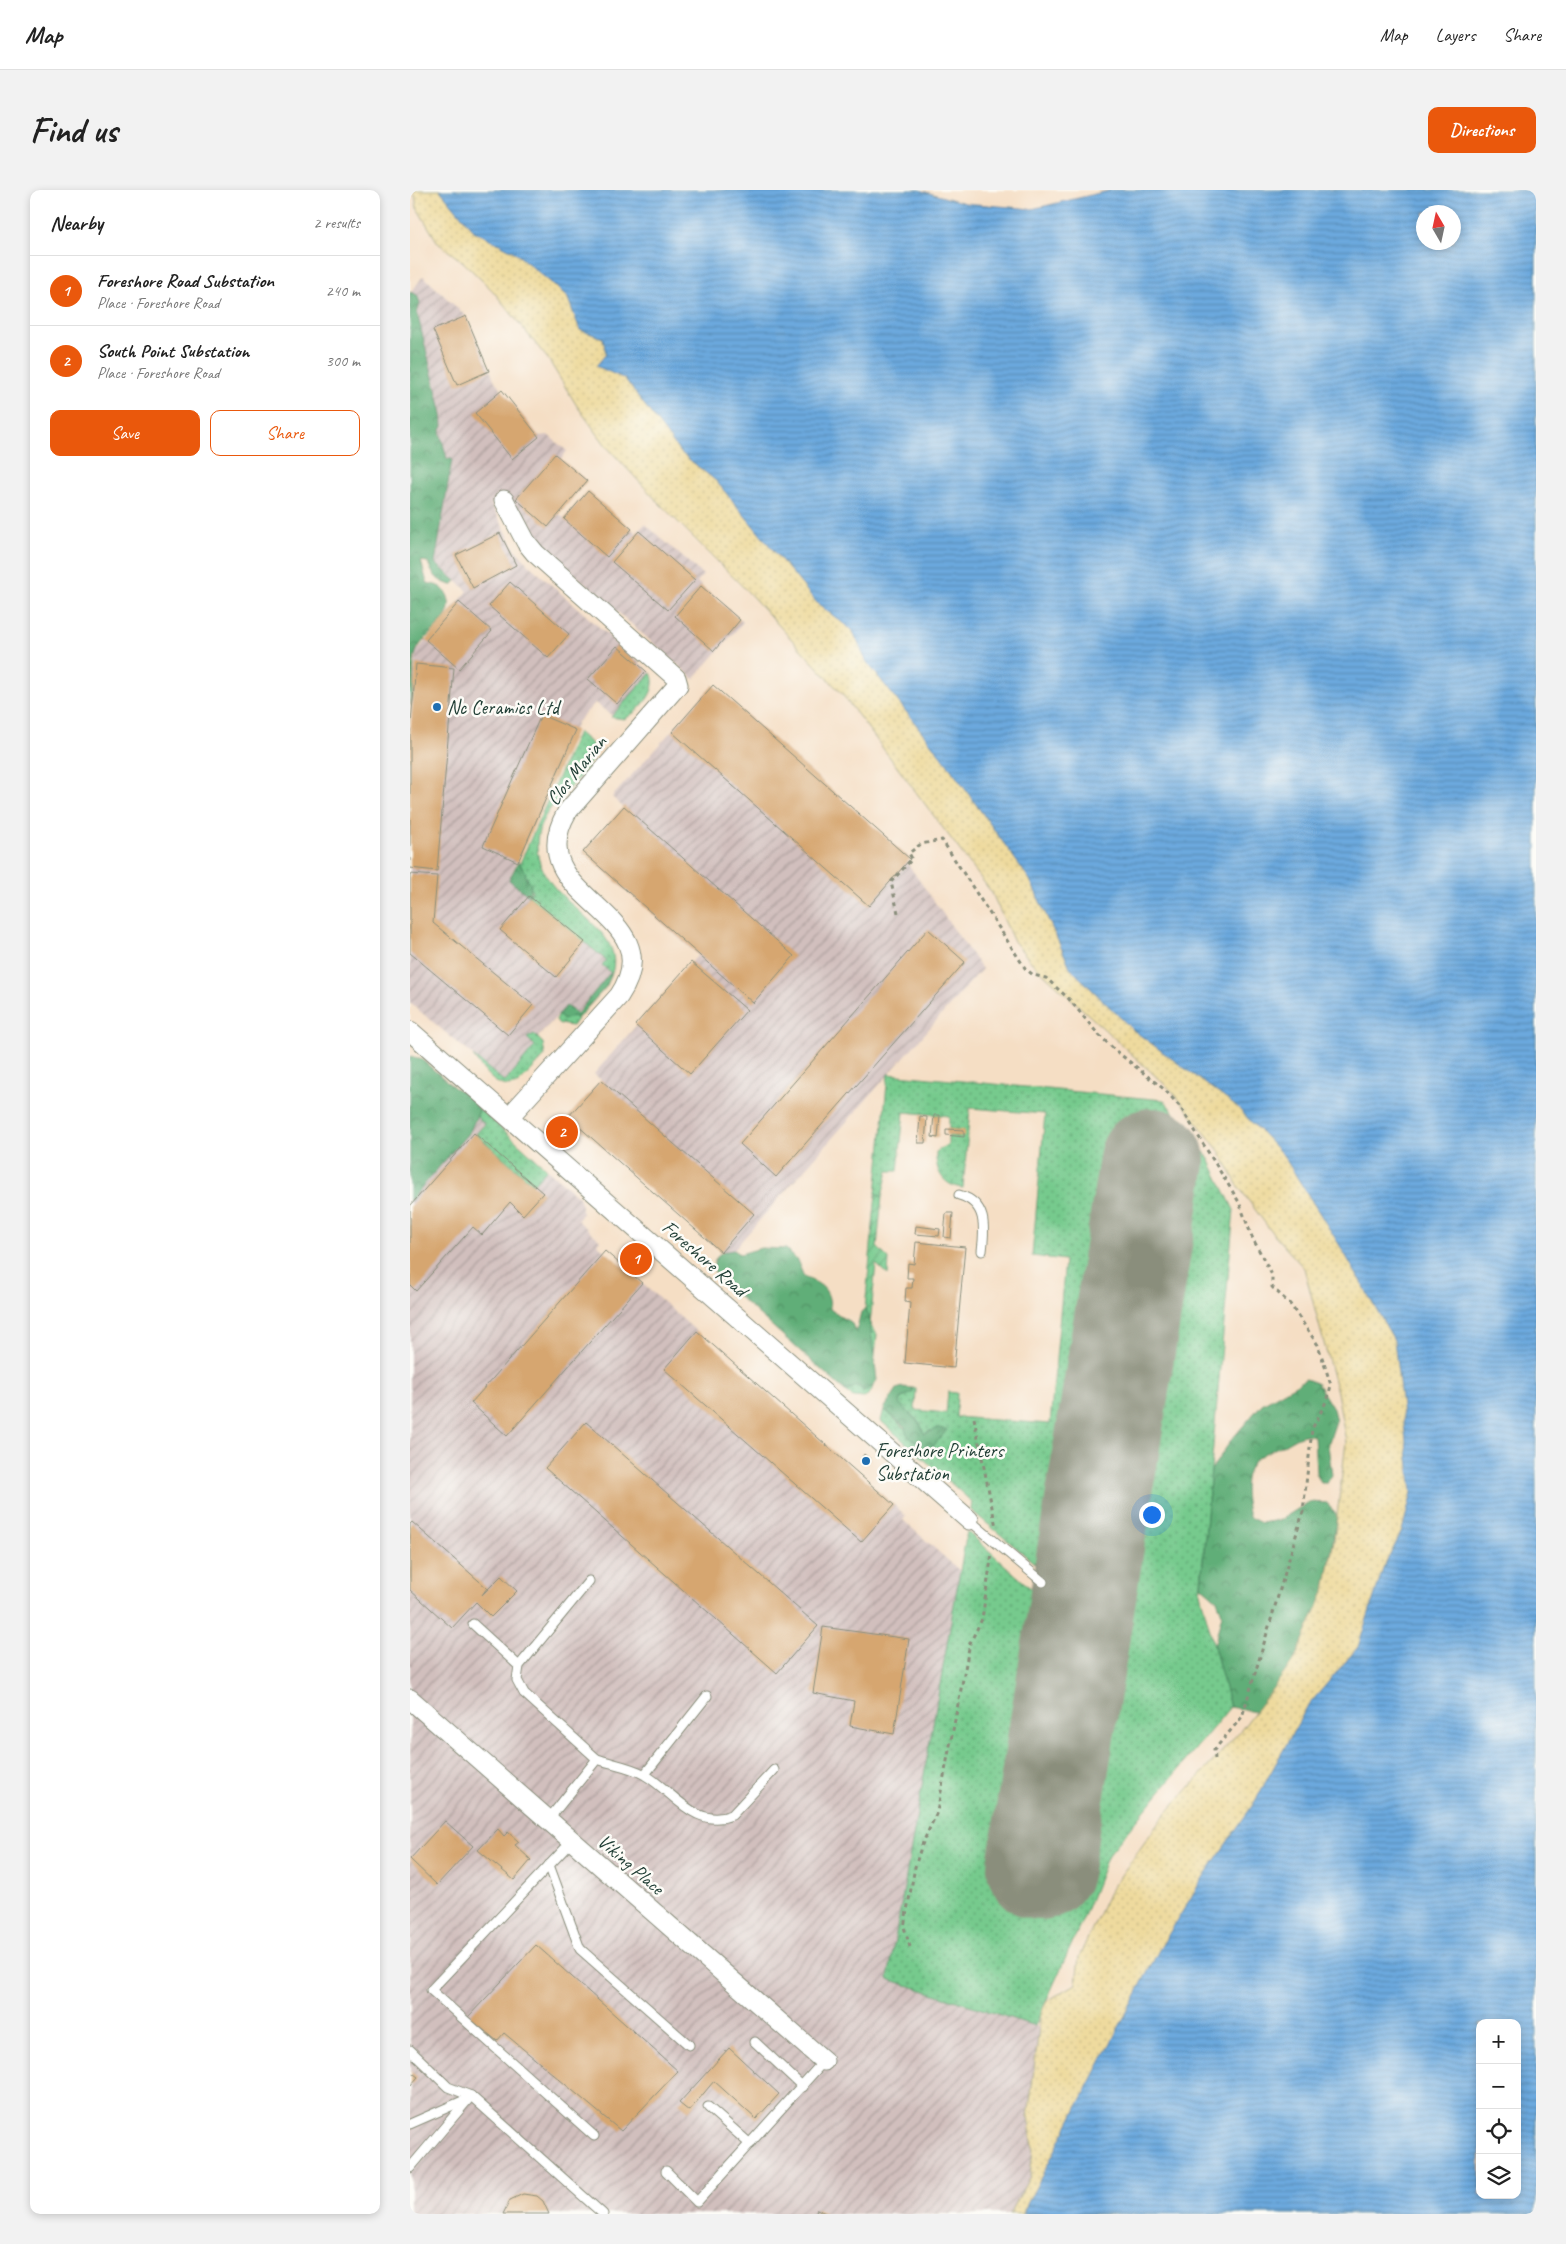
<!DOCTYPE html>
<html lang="en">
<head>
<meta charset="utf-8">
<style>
  body { margin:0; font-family:Caveat,sans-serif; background:#f2f2f2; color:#222 }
  .controls { position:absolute; right:15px; bottom:15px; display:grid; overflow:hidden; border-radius:10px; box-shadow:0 2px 8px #0003 }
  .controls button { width:45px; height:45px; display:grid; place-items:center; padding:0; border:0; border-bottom:1px solid #e0e0e0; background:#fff; color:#222; font:25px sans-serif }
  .compass { position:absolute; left:1006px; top:15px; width:45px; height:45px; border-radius:50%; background:#fff; box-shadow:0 2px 8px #0003; rotate:351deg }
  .you { position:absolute; left:741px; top:1324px; width:18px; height:18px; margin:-12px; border:4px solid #fff; border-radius:50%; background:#1a73e8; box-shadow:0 0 0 8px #1a73e833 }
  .badge { display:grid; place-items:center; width:32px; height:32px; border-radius:50%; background:#ea580c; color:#fff; font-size:16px; font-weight:700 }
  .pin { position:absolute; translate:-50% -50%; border:2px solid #fff; box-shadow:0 1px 5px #0006 }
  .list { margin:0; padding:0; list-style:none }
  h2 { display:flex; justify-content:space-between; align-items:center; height:65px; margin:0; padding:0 20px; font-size:21px }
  h2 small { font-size:16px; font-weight:400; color:#767676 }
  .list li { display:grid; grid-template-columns:32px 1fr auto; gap:15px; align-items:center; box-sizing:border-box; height:70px; padding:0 20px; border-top:1px solid #e0e0e0 }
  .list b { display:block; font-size:19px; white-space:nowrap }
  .list p { margin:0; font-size:16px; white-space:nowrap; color:#767676 }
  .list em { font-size:16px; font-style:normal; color:#767676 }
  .actions { display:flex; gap:10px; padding:15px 20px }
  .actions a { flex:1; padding:11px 0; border:1px solid #ea580c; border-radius:10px; text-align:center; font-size:18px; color:#ea580c }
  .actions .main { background:#ea580c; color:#fff }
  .icon { flex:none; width:28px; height:28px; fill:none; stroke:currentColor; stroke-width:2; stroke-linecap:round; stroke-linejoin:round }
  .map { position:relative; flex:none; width:1126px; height:2024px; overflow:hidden; border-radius:10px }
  header { display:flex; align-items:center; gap:30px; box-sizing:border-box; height:70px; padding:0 25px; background:#fff; border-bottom:1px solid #e0e0e0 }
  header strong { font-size:24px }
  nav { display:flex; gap:28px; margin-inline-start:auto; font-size:18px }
  .intro { display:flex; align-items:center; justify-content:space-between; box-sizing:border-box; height:120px; padding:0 30px }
  h1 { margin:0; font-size:35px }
  .button { padding:12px 22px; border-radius:10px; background:#ea580c; color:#fff; font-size:18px; font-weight:700 }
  main { display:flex; gap:30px; padding:0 30px }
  aside { flex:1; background:#fff; border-radius:10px; box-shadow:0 2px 8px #0003 }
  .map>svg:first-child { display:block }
  .industrial { fill:url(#industrial-furrows) }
  .grass { fill:url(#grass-dots); stroke:#4a8460 }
  .forest { fill:url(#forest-crowns); stroke:#407656 }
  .sand { fill:url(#sand-dots); stroke:#868c69 }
  .garden { fill:url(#garden-furrows); stroke:#4a8460 }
  .water { fill:url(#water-rules); stroke:#467389; fill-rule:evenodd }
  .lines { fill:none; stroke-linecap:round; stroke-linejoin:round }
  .runway { stroke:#8a8e7c; stroke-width:106 }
  .building { fill:#d6a670 }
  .service-casing { stroke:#8a8e7c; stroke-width:11 }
  .minor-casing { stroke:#8a8e7c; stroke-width:21 }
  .path { stroke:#8a8e7c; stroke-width:3; stroke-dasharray:4 4; stroke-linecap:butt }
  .service { stroke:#fff; stroke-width:9 }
  .minor { stroke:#fff; stroke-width:19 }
  .poi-dot { fill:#1f6fb2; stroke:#fdfcf7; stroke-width:2 }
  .labels { text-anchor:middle; stroke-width:5; stroke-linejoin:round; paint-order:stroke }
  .poi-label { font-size:20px; fill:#1f3d34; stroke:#fdfcf7; text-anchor:start }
  .street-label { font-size:20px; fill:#1f3d34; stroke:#fdfcf7 }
</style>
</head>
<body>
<header>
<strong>Map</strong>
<nav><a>Map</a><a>Layers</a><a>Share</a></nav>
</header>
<div class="intro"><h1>Find us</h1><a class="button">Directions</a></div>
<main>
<aside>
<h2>Nearby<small>2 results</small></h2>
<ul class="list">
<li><span class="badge">1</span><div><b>Foreshore Road Substation</b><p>Place · Foreshore Road</p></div><em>240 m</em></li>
<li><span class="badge">2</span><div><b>South Point Substation</b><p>Place · Foreshore Road</p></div><em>300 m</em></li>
</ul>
<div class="actions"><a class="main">Save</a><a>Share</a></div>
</aside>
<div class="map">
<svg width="1126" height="2024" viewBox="0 0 1126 2024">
  <defs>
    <pattern id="industrial-furrows" width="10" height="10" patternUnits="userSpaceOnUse" patternTransform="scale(1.25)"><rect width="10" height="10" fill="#d1bfbd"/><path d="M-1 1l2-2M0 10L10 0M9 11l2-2" fill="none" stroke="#a99c9a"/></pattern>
    <pattern id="grass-dots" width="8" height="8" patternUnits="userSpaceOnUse" patternTransform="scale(1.25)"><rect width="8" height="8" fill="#76ca8d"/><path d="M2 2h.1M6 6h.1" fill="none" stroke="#60a574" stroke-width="1.8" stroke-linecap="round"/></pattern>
    <pattern id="forest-crowns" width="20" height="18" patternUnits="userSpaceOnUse" patternTransform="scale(1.25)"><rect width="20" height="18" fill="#60ae78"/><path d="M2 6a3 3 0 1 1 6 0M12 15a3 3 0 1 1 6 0" fill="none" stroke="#4f8f63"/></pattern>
    <pattern id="sand-dots" width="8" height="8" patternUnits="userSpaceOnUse" patternTransform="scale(1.25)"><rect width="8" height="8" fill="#eeda9e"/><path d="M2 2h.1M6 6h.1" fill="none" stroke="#ccbc89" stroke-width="1.8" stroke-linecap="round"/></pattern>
    <pattern id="garden-furrows" width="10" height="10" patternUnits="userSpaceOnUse" patternTransform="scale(1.25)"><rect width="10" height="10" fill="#76ca8d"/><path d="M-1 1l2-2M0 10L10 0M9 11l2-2" fill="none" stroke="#60a574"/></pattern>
    <pattern id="water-rules" width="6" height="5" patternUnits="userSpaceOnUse" patternTransform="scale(1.25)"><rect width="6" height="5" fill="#6ca9de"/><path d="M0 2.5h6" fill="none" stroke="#588bb5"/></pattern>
  </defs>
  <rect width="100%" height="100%" fill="#fdfcf7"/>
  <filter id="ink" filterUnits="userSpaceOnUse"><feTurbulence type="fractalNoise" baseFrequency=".02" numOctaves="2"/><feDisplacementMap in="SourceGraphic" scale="10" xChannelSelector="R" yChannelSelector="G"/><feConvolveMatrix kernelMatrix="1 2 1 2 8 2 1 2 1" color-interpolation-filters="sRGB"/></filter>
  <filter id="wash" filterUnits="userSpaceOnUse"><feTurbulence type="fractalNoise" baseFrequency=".0096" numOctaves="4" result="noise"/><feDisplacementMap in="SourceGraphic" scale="20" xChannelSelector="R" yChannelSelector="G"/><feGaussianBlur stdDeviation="1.12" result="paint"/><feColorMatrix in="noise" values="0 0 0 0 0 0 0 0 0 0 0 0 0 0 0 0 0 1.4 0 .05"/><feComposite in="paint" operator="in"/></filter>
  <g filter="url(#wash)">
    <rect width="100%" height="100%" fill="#f5dec4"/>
    <!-- industrial -->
    <g class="industrial">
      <path d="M13,86l43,40 29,65 44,55 9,-1 19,16 -6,8 26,22 -28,33 5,4 24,-27 48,42 9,-9 58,51 -6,7 46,40 -49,57 -154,-135 -10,-13 -32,-30 -7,3 24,45 14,16 122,108 -38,43 -18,-13 -18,19 -3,7 2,1 -67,149 97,81 5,12 -35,42 -10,-8 -28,31 -4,-3 -7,4 9,8 -31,36 -95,-79v-268l6,-83 52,-61 -33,-28 17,-103 -5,-1 -37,-132v-33z"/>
      <path d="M303,495l197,174 -3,4 75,106 -255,288 -159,-140 33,-37 -7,-6 104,-119 -115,-103 40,-45 -11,-10z"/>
      <path d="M63,923l12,10 -9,11 57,50 14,-15 32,28 3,9v8l-5,6 23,20 -3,4 297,261 12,11 -3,4 57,51 -72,408 147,47 69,31 -82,157h-612v-1030z"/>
    </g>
    <!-- grass -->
    <g class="grass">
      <path d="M241,483c9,17 -12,39 -27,46l-13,-2z"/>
      <path d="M168,542l14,12 1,13c-13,30 -49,44 -55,78 -12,68 94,85 73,141l-1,-4 -8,-7 4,-5 -77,-64 3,-6 -12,-27z"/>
      <path d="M149,824l1,3 13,-1 4,3 -5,7 -13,-2 -3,-4z"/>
      <path d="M124,844l9,9 2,13 -26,27c-21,11 -35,-12 -46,-27l32,26 30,-36 -8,-8z"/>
      <path d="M478,884l276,26 44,57 26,53 -34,383 30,114 -122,148 -25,64 -48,107 -147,-47 79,-448 68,61 4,-25 -68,-57 1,-8 -91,-81 3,-12 36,34v10l11,-23 -7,4 -4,-11 -21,-20 1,-4 13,-7v-4l3,1 -1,21 31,3 2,-21 9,1 -1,24 94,7 15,-164 -33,-4 13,-142 -75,-6 -7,80c-20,-2 -28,-17 -27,-36l12,-8v-8l15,1 1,-7 -15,-1v-13l-45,-4 -6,59h-10l-6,26 -6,-4z"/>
      <path d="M69,918l68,61 -14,15 -57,-50 9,-10 -8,-7z"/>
      <path d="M460,1135l7,9 -3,33z"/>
      <path d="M447,1195l7,6 9,-5 -2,6 -7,6 -11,-1 -9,-7h6z"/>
    </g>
    <!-- forest -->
    <g class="forest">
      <path d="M0,102l7,3 3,8 -3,10 25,101 1,12 -3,6 7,27h5l-17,104 21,18 -4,4c-14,-3 -20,-10 -24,-23l-7,-1 6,22c11,2 17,4 21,14 8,24 -24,35 -32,55 -5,13 0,37 -6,53z"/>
      <path d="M108,672l8,11 -1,4 6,7 -2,12 -20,-16z"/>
      <path d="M199,784l2,2 -5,11 -29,32 -4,-3 -10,4 -4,-6 7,-8 11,8z"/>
      <path d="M0,866l11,3 34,29 23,12 1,11 -9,20 -60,70z"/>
      <path d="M351,1058l25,1 11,11 7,17c17,7 26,11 26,32l11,8 10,5 5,10 5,-20 4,-4 4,8 8,64 -4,6 -9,5 -7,-6 -7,5h-6l-126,-112c-7,-11 -5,-17 3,-26l13,-2 6,4z"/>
      <path d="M896,1189l11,4 16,26 3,12 -8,24 4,30 -5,8h-6l-5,-10 -2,-37c-11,-4 -20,3 -29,8 -8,4 -17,7 -25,12 -19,12 -16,42 -11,61l12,6 19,-3 29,-18 18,1 10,13 -12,74 -30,69 -40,53 -25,-5 -16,-61 8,-32 -5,-14 -16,-14 10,-116 21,-31 30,-35z"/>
      <path d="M492,1197l11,1v4l-13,7 -1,4 21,21 4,10 15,-6 8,2 -23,27 -4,-4v-10c-9,-3 -14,-7 -15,-16l-21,-18 13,-20z"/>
    </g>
    <!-- sand -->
    <path class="sand" d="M4,0h28l108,62 635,661 276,539 -348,762h-103l20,-38 3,-28 -5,-31 13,-105 6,-11 29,-17 3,-27 30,-65 53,-74 79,-88 54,-71 30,-69 9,-50 12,-98 -9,-50 -33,-124 -31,-34 -35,-48 -18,-34 -47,-60 -141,-129 -19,-23 -21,-47 -150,-199 -95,-103 -88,-88 -52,-56 -30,-41 -29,-47 -55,-68 -30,-29 -25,-19 -21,-35z"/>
    <!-- garden -->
    <path class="garden" d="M466,1003l6,4 -5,50 12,12 -1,16 -12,-11 -6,61 -1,-9 -4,-7z"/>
    <!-- water -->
    <path class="water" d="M30,0h479l46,13 67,6 80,-19h424v2024h-514l137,-264 45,-74 50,-73 53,-96 51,-60 25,-78 19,-38 10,-39 -18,-152 -52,-91 -59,-94 -46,-48 -104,-77 -62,-61 -41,-89 -85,-119 -79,-100 -13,-30 -36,-28 -101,-122 -36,-29 -55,-73 -29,-13 10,-12 -3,-16 -23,-8 -13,-34 -54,-45 -39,-20zM1014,22h30v30h-30zM1070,1833h37v172h-37z"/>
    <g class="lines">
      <!-- runway -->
      <path class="runway" d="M630,1677l112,-706"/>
    </g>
    <g id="blocks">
      <!-- building -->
      <g class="building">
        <path d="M56,126l23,55 -32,14 -24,-55z"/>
        <path d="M92,200l37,47 -27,22 -37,-46z"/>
        <path d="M145,264l32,27 -39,46 -32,-28z"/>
        <path d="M178,301l44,38 -25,28 -43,-38z"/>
        <path d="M229,341l56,49 -27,30 -56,-48z"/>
        <path d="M90,343l16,32 -43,23 -17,-33z"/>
        <path d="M100,392l59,52 -21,24 -59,-52z"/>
        <path d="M291,396l39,34 -26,31 -39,-35z"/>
        <path d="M49,412l33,29 -33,38 -33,-29z"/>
        <path d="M207,456l29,25 -29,33 -29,-25z"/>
        <path d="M6,474l38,4 -17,203 -27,-3v-133z"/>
        <path d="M303,495l197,174 -41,47 -197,-174z"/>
        <path d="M131,525l35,15 -58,132 -35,-16z"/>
        <path d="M214,616l170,150 -41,47 -170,-151z"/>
        <path d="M0,684l27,2 -4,47 100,82 -25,30 -98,-82z"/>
        <path d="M119,706l56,46 -29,35 -56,-47z"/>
        <path d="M518,739l37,33 -189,215 -36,-33z"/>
        <path d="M281,772l56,48 -57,64 -55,-49z"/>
        <path d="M191,890l153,134 -33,38 -153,-135z"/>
        <path d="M524,925h6l-2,23 -6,-1z"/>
        <path d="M510,926l7,1 -2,26h-7z"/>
        <path d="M151,937l5,5 -4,4 -5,-4z"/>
        <path d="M536,939l18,1v7l-18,-2z"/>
        <path d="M64,943l69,60 -20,22 -13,-13 -28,33 -9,-8 -57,64 -6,-6v-79z"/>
        <path d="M536,1023h7l-2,25 -7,-1z"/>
        <path d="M506,1036l24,3 -1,7 -24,-2z"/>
        <path d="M506,1052l49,5 -11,121 -49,-5 5,-60 -5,-1 1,-14h6l1,-10h-6l1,-15 6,1z"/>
        <path d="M195,1061l37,32 -135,153 -36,-33z"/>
        <path d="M225,1065l6,4 -4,5 -5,-5z"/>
        <path d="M287,1141l197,174 -33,37 -197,-173z"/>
        <path d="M176,1232l232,204 -41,47 -232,-205z"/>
        <path d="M454,1264l6,5 -4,4 -5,-4z"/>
        <path d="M2,1332l75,66 -5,7 19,-19 16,15 -26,26 -15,-15 -24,26 -42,-38v-66z"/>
        <path d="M413,1437l86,12 -15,95 -44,-8 4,-25 -41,-8z"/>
        <path d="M35,1631l28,25 -36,39 -27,-26z"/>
        <path d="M88,1639l6,7 4,-4 11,10 -4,3 16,15 -17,20 -36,-30z"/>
        <path d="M126,1755l142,126 -57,60 -117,-98 -7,8 -29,-24z"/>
        <path d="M319,1858l50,46 -23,25 -42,-38 -25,30 -10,-8z"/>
        <path d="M0,1881l8,6 -8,9z"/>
        <path d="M113,2004l14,2 6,5 6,13h-46l7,-14z"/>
        <path d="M407,2019l10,5h-12z"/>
      </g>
    </g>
  </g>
  <g filter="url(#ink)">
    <use href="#blocks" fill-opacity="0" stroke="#8a8e7c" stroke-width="1"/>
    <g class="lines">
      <!-- service casing -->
      <g class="service-casing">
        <g id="service">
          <path d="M549,1005c28,8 26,32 23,56"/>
          <path d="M559,1330l74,62"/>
          <path d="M63,1434l46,42"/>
          <path d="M187,1569c15,5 35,8 48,16 28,16 50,55 87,40l42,-45"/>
          <path d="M235,1584l62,-78"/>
          <path d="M138,1630l49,-61 -73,-66 -7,-13 2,-14 70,-85"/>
          <path d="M162,1651l-141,149 163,146"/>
          <path d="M139,1675l31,84 109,96"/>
          <path d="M345,1852l48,45"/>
          <path d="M0,1860l38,37 23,9 132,118"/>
          <path d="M298,1917l42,37"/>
          <path d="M0,1934l57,-25"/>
          <path d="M0,1978l61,-72"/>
          <path d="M256,1981l31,31 127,-141"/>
        </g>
      </g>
      <!-- minor casing -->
      <g class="minor-casing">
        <g id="minor">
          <path d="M94,310l22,42 9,11 141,125 2,7 -111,127c-51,87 109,99 52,184l-109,120"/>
          <path d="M0,841l559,489"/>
          <path d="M0,1509l414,362"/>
        </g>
      </g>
      <!-- path -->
      <g class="path">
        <path d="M488,723l-7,-31 21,-23 -3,-6 12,-9 21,-4 83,128 8,7 13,3 23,21 28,34 19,18 49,39 16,18 58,94 13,35 20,38v12l18,17 28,41 13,40 -3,13 -16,31 -9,83 -61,205 -28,33 1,9"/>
        <path d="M564,1228l22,109"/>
        <path d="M500,1757l-6,-20 11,-60 6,-20 16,-35 33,-169 12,-24 10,-66"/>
      </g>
      <!-- service -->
      <use href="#service" class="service"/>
      <!-- minor -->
      <use href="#minor" class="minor"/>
    </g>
  </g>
  <!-- markers -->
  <g class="poi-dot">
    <circle cx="27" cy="517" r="5"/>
    <circle cx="456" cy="1271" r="5"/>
  </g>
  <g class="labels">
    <!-- poi labels -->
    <g class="poi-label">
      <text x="37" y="524">Nc Ceramics Ltd</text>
      <text x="466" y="1267">Foreshore Printers<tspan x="466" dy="23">Substation</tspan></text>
    </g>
    <!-- street labels -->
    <g class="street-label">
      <text transform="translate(166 580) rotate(-51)" y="7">Clos Marian</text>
      <text transform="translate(295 1068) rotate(41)" y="7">Foreshore Road</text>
      <text transform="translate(221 1674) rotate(41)" y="7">Viking Place</text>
    </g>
  </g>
</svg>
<div class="controls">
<button>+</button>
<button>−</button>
<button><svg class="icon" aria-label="locate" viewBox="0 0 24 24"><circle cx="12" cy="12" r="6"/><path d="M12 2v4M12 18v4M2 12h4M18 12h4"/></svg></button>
<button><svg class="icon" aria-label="layers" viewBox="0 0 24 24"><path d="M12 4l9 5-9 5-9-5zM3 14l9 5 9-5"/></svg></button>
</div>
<svg class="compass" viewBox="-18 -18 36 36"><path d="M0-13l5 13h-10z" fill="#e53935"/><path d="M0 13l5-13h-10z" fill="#767676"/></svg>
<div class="you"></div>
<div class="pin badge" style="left:226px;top:1069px">1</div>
<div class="pin badge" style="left:152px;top:942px">2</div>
</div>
</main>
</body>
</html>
